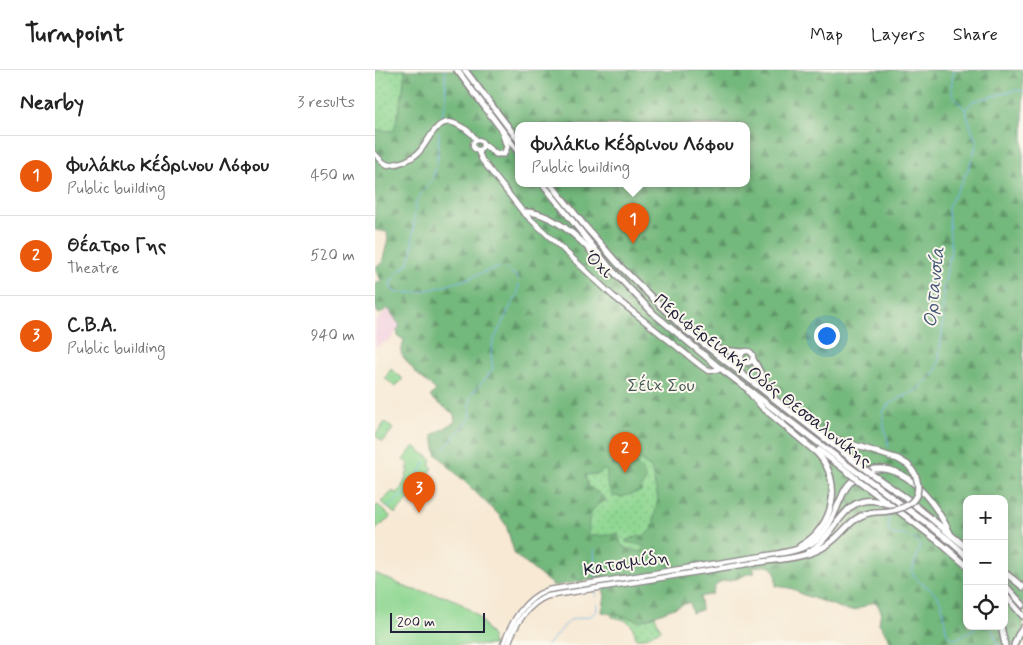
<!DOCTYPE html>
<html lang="en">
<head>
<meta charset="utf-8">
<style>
  body { margin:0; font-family:Mynerve,sans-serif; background:#f2f2f2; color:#222 }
  .controls { position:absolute; right:15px; bottom:15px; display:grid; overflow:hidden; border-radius:10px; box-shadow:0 2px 12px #0003 }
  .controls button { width:45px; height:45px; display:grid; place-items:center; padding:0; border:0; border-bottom:1px solid #e0e0e0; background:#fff; color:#222; font:25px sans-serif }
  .scale { position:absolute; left:15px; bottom:12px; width:95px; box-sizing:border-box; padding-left:5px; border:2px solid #22223b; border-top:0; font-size:14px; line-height:18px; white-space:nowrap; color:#22223b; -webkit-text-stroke:4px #fbf7ec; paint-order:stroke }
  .you { position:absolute; left:451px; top:265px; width:18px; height:18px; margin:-12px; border:4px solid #fff; border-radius:50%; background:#1a73e8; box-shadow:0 0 0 8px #1a73e833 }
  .badge { display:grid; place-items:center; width:32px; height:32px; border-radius:50%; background:#ea580c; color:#fff; font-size:16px; font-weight:700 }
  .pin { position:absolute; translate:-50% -41px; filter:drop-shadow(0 1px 2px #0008) }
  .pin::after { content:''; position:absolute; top:26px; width:18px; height:15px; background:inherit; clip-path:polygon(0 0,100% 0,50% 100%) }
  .popup { position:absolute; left:140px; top:52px; width:235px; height:65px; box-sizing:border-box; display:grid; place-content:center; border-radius:10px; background:#fff; filter:drop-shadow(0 1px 4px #0005); font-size:16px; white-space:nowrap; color:#767676 }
  .popup b { font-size:19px; color:#222 }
  .popup::after { content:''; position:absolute; left:50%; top:100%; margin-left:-10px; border:10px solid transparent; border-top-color:#fff }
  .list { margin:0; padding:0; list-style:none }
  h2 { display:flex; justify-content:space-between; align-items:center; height:65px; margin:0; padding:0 20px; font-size:21px }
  h2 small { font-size:16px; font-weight:400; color:#767676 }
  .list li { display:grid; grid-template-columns:32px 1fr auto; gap:15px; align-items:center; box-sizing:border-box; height:80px; padding:0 20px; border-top:1px solid #e0e0e0 }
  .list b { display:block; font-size:19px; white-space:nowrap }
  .list p { margin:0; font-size:16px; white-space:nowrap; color:#767676 }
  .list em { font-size:16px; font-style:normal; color:#767676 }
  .icon { flex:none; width:28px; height:28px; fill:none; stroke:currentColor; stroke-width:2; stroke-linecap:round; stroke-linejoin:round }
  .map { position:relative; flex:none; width:648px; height:575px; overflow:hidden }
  header { display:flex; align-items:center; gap:30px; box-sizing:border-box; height:70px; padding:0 25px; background:#fff; border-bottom:1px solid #e0e0e0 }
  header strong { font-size:24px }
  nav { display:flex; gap:28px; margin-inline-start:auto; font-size:18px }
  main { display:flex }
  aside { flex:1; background:#fff }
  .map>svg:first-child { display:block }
  .built { fill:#f3cfdf }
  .grass { fill:#8fd792; stroke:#587c66 }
  .forest { fill:url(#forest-firs); stroke:#4a6d5c; fill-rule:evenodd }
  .park { fill:url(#park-dots); stroke:#587c66 }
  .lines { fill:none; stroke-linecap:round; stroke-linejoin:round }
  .stream { stroke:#77b5ea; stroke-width:1 }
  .secondary-casing { stroke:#8c8688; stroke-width:7 }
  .trunk-casing { stroke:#8c8688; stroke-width:8 }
  .secondary { stroke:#fff; stroke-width:4.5 }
  .trunk { stroke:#fff; stroke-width:5 }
  .trunk-bridge-casing { stroke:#8c8688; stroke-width:8; stroke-linecap:butt }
  .trunk-bridge { stroke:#fff; stroke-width:5 }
  .labels { text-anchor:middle; stroke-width:4; stroke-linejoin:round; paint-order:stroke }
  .street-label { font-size:18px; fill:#22223b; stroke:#fbf7ec }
  .park-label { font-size:18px; fill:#435855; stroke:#fbf7ec }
  .water-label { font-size:19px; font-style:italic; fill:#405578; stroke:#fbf7ec }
</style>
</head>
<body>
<header>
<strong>Turnpoint</strong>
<nav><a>Map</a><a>Layers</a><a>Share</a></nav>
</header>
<main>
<aside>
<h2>Nearby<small>3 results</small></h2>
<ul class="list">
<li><span class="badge">1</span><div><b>Φυλάκιο Κέδρινου Λόφου</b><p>Public building</p></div><em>450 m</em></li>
<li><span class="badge">2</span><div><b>Θέατρο Γης</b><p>Theatre</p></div><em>520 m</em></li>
<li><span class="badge">3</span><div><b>C.B.A.</b><p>Public building</p></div><em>940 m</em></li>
</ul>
</aside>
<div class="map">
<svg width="648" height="575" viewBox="0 0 648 575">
  <defs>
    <pattern id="forest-firs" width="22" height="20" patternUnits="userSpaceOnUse" patternTransform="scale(1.25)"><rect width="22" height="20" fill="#73b87c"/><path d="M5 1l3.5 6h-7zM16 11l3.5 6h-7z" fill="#5e9567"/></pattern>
    <pattern id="park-dots" width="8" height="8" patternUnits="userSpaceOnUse" patternTransform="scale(1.25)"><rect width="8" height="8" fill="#8fd792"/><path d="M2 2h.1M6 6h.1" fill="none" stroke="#7bb87f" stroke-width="1.8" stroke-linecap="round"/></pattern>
  </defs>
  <rect width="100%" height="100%" fill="#fbf7ec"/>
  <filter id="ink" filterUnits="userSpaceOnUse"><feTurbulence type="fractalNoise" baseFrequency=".02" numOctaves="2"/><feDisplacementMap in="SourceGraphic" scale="10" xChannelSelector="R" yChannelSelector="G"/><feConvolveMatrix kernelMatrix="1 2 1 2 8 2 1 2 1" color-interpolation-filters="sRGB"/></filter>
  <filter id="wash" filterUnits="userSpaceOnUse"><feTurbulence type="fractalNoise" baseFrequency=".0096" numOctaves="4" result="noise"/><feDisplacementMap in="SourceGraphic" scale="20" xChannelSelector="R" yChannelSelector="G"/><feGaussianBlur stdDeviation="1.12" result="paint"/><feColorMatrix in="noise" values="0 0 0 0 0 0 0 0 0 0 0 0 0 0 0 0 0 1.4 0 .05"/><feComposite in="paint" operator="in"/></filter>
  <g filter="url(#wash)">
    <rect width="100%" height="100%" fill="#f7e9d4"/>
    <!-- built -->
    <path class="built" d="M14,239l11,17 -10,14 -15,7v-25z"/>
    <!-- grass -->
    <g class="grass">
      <path d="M39,376l18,14 -2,6 3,2 -20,27 -17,18h-2l-13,-11 12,-11 4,3c6,-8 12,-20 11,-31l-5,-3z"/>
      <path d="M3,435l13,12 -16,13v-23z"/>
      <path d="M0,503l35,16 37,8 12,5 19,14 15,22 -2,2 3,5h-119z"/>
    </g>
    <!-- forest -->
    <path class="forest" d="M0,0h648v575h-130l-14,-22 2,-12 -5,-9c-11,1 -18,11 -29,8l-46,-16c-8,-7 -14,-6 -25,-8 0,-20 -2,-22 -23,-19l2,6c-7,0 -10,2 -16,5 -14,5 -21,-2 -27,16l-12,3 1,13 -9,3 -2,-11 -50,19 -38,-9 3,-16 -5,-18 -46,8 -39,-31 -9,-30 -7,-10 -63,-61 -3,-19 22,-13 -1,-8 -24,-17 6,-7 -20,-17 -15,-19 3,-14 -6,-4 -1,-6 3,-4 -12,-18 -8,6 -3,-2 -2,-9v-19l6,-3 -3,-8 -2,-1 1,-6 5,-3 6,-24 -1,-7 -12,-2zM144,55h228v58h-228zM592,429h37v127h-37z"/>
    <!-- park -->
    <g class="park">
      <path d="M0,0h30l-2,21 -9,40 -19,-1z"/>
      <path d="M16,299l12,10 -8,8 -10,-9z"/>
      <path d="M10,352l8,7 -10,13 -8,-7z"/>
      <path d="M251,386h8l17,12 7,31 -6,31 -7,5 -19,5v2l19,4 -3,6 -13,-3 -8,-4 -3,-12 -8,2 -21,1 -2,-1 3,-2c-4,-13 1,-28 16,-32l-1,-3 -17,-12 -3,-11 14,-1 4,-4 4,1v13l6,12 8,1 21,-6 -2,-2 6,-9c-5,-14 -11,-20 -25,-22z"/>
      <path d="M237,544l28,7 15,-5 6,14 -17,8h-8c-4,-16 -7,-18 -24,-21z"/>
    </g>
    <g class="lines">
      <!-- stream -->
      <g class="stream">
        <path d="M579,0c-4,21 -5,23 11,39"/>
        <path d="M66,48l5,-16 -1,-32"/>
        <path d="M64,62l-2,31 -5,18 -11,12 -6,12 -3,48 -4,11 -10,8 -8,11 1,5 5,5c26,1 49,-7 74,-15 10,-4 18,-9 30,-10"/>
        <path d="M131,199l10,7 2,4"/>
        <path d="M514,377l-6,-26v-9l6,-8 29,-15 17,-16 4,-13 4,-39v-31l8,-39 -3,-44 20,-37 9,-26 -12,-34 8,-9 44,-11 6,1"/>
        <path d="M69,379l27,-32c-5,-29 7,-26 22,-48l-2,-16 2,-11 16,-33 8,-13 2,-12"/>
        <path d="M13,438l19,-17 19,-29"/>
        <path d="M513,443l1,18 3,3c11,2 23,0 28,12l-8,26c5,12 19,15 26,25 8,12 5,26 10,39l8,3 23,-13"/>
        <path d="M0,450l6,-6"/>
        <path d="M219,478l2,32"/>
        <path d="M613,556l6,7 4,12"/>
        <path d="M172,575l23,-25 20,-4 7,-5 -1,-27"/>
      </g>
    </g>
  </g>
  <g filter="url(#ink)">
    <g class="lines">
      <!-- secondary casing -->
      <g class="secondary-casing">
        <g id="secondary">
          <circle cx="103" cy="75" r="5"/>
          <path d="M104,83l3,7 41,52 90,84 88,70 7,5 10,-1"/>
          <path d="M0,84l8,8 5,3c10,-1 22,-5 29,-11 12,-10 18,-39 39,-30 8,4 14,7 19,14"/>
          <circle cx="372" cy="287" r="6"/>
          <path d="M357,293l5,-2"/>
          <path d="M128,575c9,-23 20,-46 45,-55l233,-37"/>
          <path d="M133,575c6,-19 20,-42 40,-49l206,-33"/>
        </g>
      </g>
      <!-- trunk casing -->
      <g class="trunk-casing">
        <g id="trunk">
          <path d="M82,0l62,83"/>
          <path d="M90,0l54,71"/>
          <path d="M108,74l13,10h8l3,-7 -4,-12"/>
          <path d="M167,113l68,85 44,46 62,51 138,105"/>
          <path d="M175,113l35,43 33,38 65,64 175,136"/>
          <path d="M148,142c27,-2 58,27 74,46"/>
          <path d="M335,276l11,4 22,2"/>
          <path d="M378,289l20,37"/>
          <path d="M374,322l13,15 55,46c27,28 17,75 -17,93"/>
          <path d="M448,365l75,24 10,6 7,9"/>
          <path d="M444,380l30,23"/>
          <path d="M495,403l35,24 62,51"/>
          <path d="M491,408l79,59 22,19"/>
          <path d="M484,411l79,60 29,25"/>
          <path d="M433,482c32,-17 34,-65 79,-48"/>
          <path d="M406,483c33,-5 45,-17 57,-48 4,-8 6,-17 13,-23 5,-6 12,-10 19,-12 37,-9 67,36 81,65"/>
          <path d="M379,493c23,-4 48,-4 68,-15 22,-11 26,-33 53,-36"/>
          <path d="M629,502l19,15"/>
          <path d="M629,514l19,21"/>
          <path d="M629,524l19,22"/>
          <path d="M626,556l4,19"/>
          <path d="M639,575l4,-10 5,-7"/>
        </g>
      </g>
      <!-- secondary -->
      <use href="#secondary" class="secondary"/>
      <!-- trunk -->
      <use href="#trunk" class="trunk"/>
      <!-- trunk-bridge casing -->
      <g class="trunk-bridge-casing">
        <g id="trunk-bridge">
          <path d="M483,394l12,9"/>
          <path d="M479,400l12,8"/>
          <path d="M474,403l10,8"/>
          <path d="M500,442c24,0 52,-8 40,-38"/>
        </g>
      </g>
      <!-- trunk-bridge -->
      <use href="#trunk-bridge" class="trunk-bridge"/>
    </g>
  </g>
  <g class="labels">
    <!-- street labels -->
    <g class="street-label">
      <text transform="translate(224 194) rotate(43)" y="6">Όχι</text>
      <text transform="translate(388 310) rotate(38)" y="6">Περιφερειακή Οδός Θεσσαλονίκης</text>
      <text transform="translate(251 493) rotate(-9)" y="6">Κατσιμίδη</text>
    </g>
    <!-- park labels -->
    <g class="park-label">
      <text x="286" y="321">Σέιχ Σου</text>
    </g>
    <!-- water labels -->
    <g class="water-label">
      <text transform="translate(558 217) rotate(-84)" y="7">Ορτανσία</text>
    </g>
  </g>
</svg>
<div class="controls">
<button>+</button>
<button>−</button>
<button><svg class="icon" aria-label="locate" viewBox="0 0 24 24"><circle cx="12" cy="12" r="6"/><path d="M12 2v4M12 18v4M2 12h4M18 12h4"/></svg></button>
</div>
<div class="scale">200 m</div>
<div class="you"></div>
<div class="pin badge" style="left:258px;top:174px">1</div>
<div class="popup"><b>Φυλάκιο Κέδρινου Λόφου</b>Public building</div>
<div class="pin badge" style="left:250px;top:403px">2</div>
<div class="pin badge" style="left:44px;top:443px">3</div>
</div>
</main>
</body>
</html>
